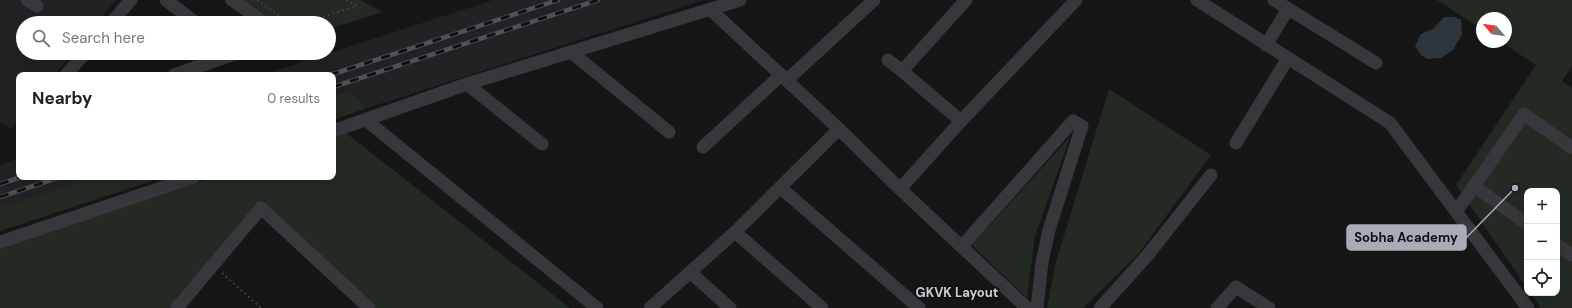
<!DOCTYPE html>
<html lang="en">
<head>
<meta charset="utf-8">
<style>
  body { margin:0; font-family:"DM Sans",sans-serif; background:#f2f2f2; color:#222 }
  .controls { position:absolute; right:12px; bottom:12px; display:grid; overflow:hidden; border-radius:8px; box-shadow:0 4px 16px #0002 }
  .controls button { width:36px; height:36px; display:grid; place-items:center; padding:0; border:0; border-bottom:1px solid #e0e0e0; background:#fff; color:#222; font:20px sans-serif }
  .compass { position:absolute; left:1476px; top:12px; width:36px; height:36px; border-radius:50%; background:#fff; box-shadow:0 4px 16px #0002; rotate:299deg }
  .list { margin:0; padding:0; list-style:none }
  h2 { display:flex; justify-content:space-between; align-items:center; height:52px; margin:0; padding:0 16px; font-size:17px }
  h2 small { font-size:13px; font-weight:400; color:#767676 }
  .icon { flex:none; width:22px; height:22px; fill:none; stroke:currentColor; stroke-width:2; stroke-linecap:round; stroke-linejoin:round }
  .map { position:relative; flex:none; width:1572px; height:308px; overflow:hidden }
  .search { position:absolute; background:#fff; box-shadow:0 4px 16px #0002; left:16px; top:16px; width:320px; height:44px; display:flex; align-items:center; gap:10px; box-sizing:border-box; padding:0 14px; border-radius:22px; color:#767676; font-size:15px }
  .panel { position:absolute; background:#fff; box-shadow:0 4px 16px #0002; left:16px; top:72px; width:320px; height:108px; border-radius:8px }
  .map>svg:first-child { display:block }
  .built { fill:#222224 }
  .green { fill:#222a23 }
  .water { fill:#2e363d }
  .lines { fill:none; stroke-linecap:round; stroke-linejoin:round }
  .path { stroke:#3d3e43; stroke-width:2; stroke-dasharray:2 3; stroke-linecap:butt }
  .minor { stroke:#37373c; stroke-width:13 }
  .rail-casing { stroke:#505157; stroke-width:4.5 }
  .rail { stroke:#111112; stroke-width:3; stroke-dasharray:9; stroke-linecap:butt }
  .labels { text-anchor:middle; stroke-width:4; stroke-linejoin:round; paint-order:stroke }
  .neighbourhood-label { font-size:13px; font-weight:bold; fill:#c9cbd3; stroke:#111112 }
  .leader { fill:none; stroke:#a8acb7; stroke-width:1.5 }
  .callout-dot { fill:#a8acb7; stroke:#111112; stroke-width:1.5 }
  .callout { fill:#a8acb7; stroke:#a8acb7; stroke-width:1.5 }
  .callout-label { font-size:13px; text-anchor:middle; font-weight:bold; fill:#111 }
</style>
</head>
<body>
<div class="map">
<svg width="1572" height="308" viewBox="0 0 1572 308">
  <rect width="100%" height="100%" fill="#161617"/>
  <!-- built -->
  <g class="built">
    <path d="M0,0h116l-19,23h-74v30h50l-18,22h-36v45l-8,9 -11,-7z"/>
    <path d="M493,0h211l-337,108 -17,-18 -17,6v-21h-71z"/>
    <path d="M19,158v19h73l-92,30v-42z"/>
  </g>
  <!-- green -->
  <g class="green">
    <path d="M244,0h116l23,12 -54,17v-6h-59l-27,-19z"/>
    <path d="M1437,0h135v66l-10,15 10,7v220h-31l-10,-15h26v-102h-30v97l-71,-103 80,-120 -35,-23h5v-24h-24v11z"/>
    <path d="M1109,89l102,66 -72,98 -56,55h-36l8,-43z"/>
    <path d="M350,90l17,18 -34,12v-24z"/>
    <path d="M346,133l224,175h-196l-114,-105 -89,105h-171v-60l214,-71h119v-39z"/>
    <path d="M1070,137l-35,99 -8,62 -55,-53z"/>
    <path d="M92,177h72l-164,54v-24z"/>
  </g>
  <!-- water -->
  <path class="water" d="M1444,17h10l7,3 1,14 -9,16 -12,8 -14,1 -6,-4 -6,-9 6,-12 12,-5z"/>
  <g class="lines">
    <!-- path -->
    <g class="path">
      <path d="M257,0l33,23"/>
      <path d="M346,0l11,6"/>
      <path d="M304,23l53,-17"/>
      <path d="M222,273l39,35"/>
    </g>
    <!-- minor -->
    <g class="minor">
      <path d="M27,0l10,6"/>
      <path d="M166,0l30,23"/>
      <path d="M232,0l33,23"/>
      <path d="M1197,0l193,123 138,185"/>
      <path d="M1274,0l102,63"/>
      <path d="M711,10l128,119 61,60 127,119"/>
      <path d="M111,23l20,-23"/>
      <path d="M1266,45l22,-36"/>
      <path d="M571,52l98,80"/>
      <path d="M888,60l14,11"/>
      <path d="M66,75l19,-22"/>
      <path d="M174,75l63,-22"/>
      <path d="M787,80l87,-80"/>
      <path d="M467,84l75,60"/>
      <path d="M366,120l231,188"/>
      <path d="M961,121l115,-121"/>
      <path d="M333,131l134,-47 273,-84"/>
      <path d="M1236,143l52,-85"/>
      <path d="M703,147l78,-72"/>
      <path d="M1474,186l53,38"/>
      <path d="M781,188l138,120"/>
      <path d="M900,189l61,-68 -59,-50 64,-71"/>
      <path d="M1456,212l68,-98 48,34"/>
      <path d="M735,232l87,76"/>
      <path d="M0,242l194,-65"/>
      <path d="M1557,245l15,10"/>
      <path d="M962,246l111,-125 9,5 -33,104 -7,32 -5,46"/>
      <path d="M690,272l40,36"/>
      <path d="M177,308l84,-100 108,100"/>
      <path d="M650,308l85,-76 104,-103"/>
      <path d="M1100,308l47,-52 64,-81"/>
      <path d="M1217,308l19,-21 33,21"/>
    </g>
    <!-- rail casing -->
    <g class="rail-casing">
      <g id="rail">
        <path d="M330,75l228,-75"/>
        <path d="M333,87l265,-87"/>
        <path d="M0,184l21,-7"/>
        <path d="M0,197l60,-20"/>
      </g>
    </g>
    <!-- rail -->
    <use href="#rail" class="rail"/>
  </g>
  <g class="labels">
    <!-- neighbourhood labels -->
    <g class="neighbourhood-label">
      <text x="957" y="297">GKVK Layout</text>
    </g>
  </g>
  <!-- callouts -->
  <path class="leader" d="M1515 188L1466 238"/>
  <circle class="callout-dot" cx="1515" cy="188" r="4"/>
  <rect class="callout" x="1347" y="225" width="119" height="25" rx="4"/>
  <g class="callout-label">
    <text x="1406" y="242">Sobha Academy</text>
  </g>
</svg>
<div class="controls">
<button>+</button>
<button>−</button>
<button><svg class="icon" aria-label="locate" viewBox="0 0 24 24"><circle cx="12" cy="12" r="6"/><path d="M12 2v4M12 18v4M2 12h4M18 12h4"/></svg></button>
</div>
<svg class="compass" viewBox="-18 -18 36 36"><path d="M0-13l5 13h-10z" fill="#e53935"/><path d="M0 13l5-13h-10z" fill="#767676"/></svg>
<div class="search"><svg class="icon" aria-label="search" viewBox="0 0 24 24"><circle cx="10" cy="10" r="6"/><path d="M15 15l6 6"/></svg>Search here</div>
<section class="panel">
<h2>Nearby<small>0 results</small></h2>
<ul class="list">
</ul>
</section>
</div>
</body>
</html>
